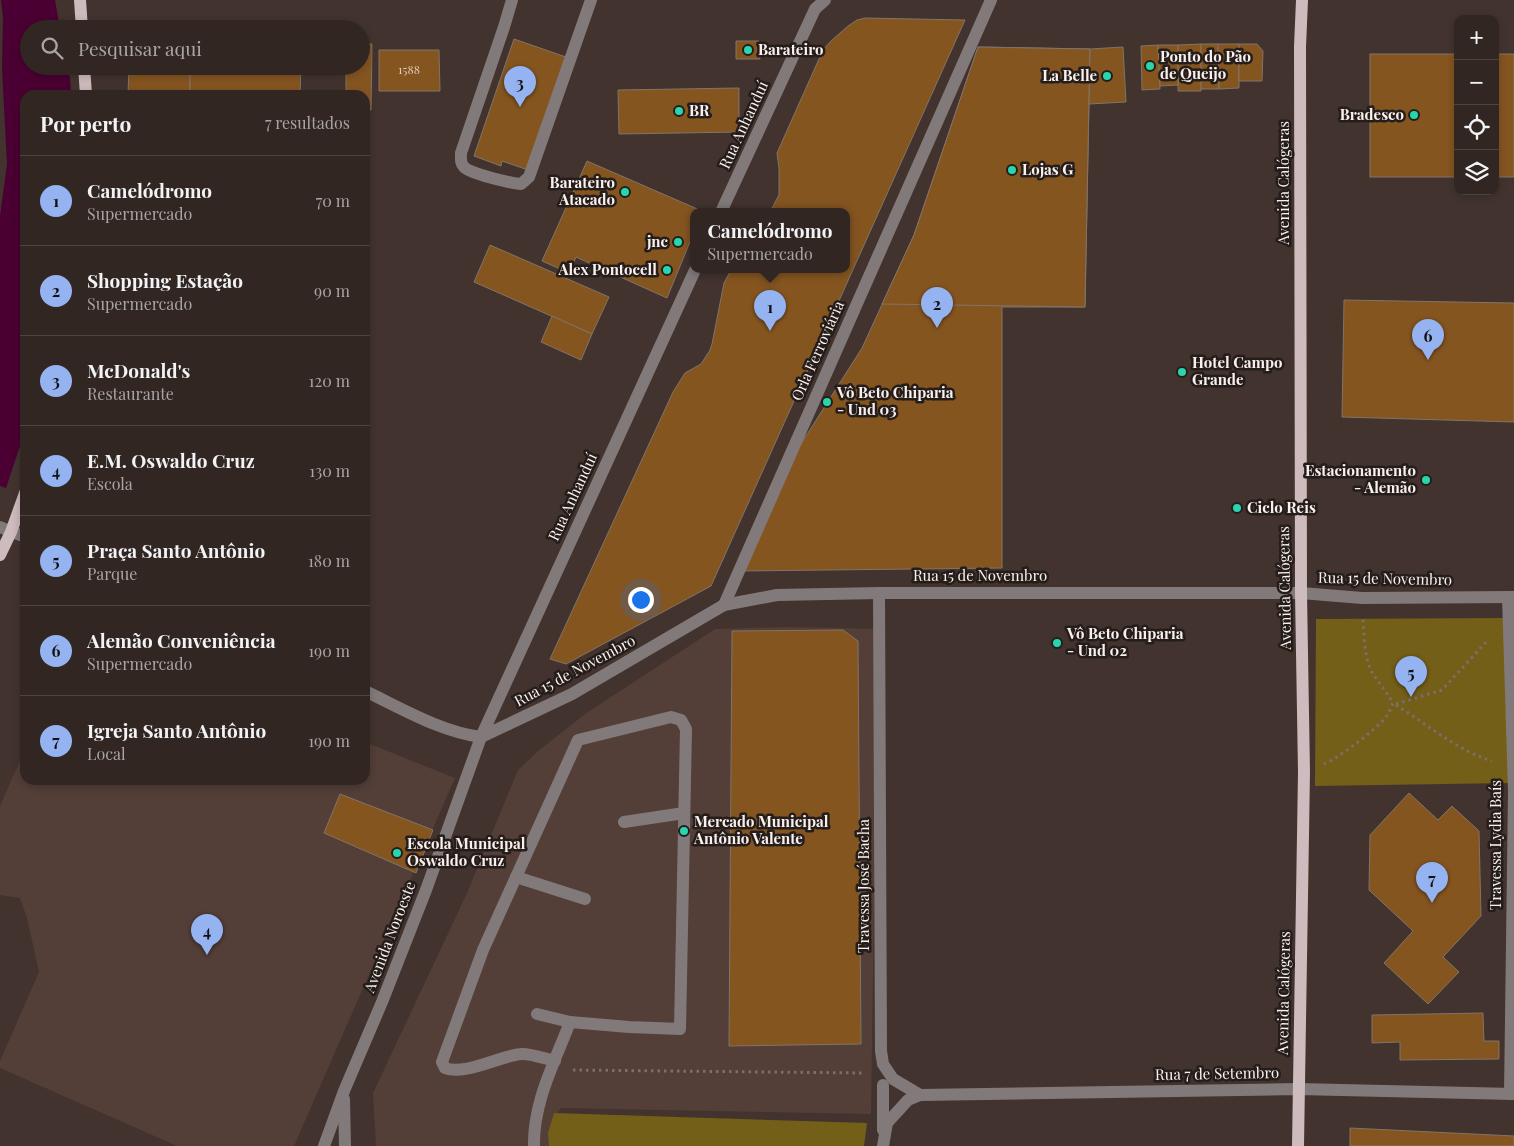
<!DOCTYPE html>
<html lang="pt">
<head>
<meta charset="utf-8">
<style>
  body { margin:0; font-family:"Playfair Display",serif; background:#3a2e2a; color:#f1f3f6 }
  .controls { position:absolute; right:15px; top:15px; display:grid; overflow:hidden; border-radius:10px; box-shadow:0 2px 8px #0003 }
  .controls button { width:45px; height:45px; display:grid; place-items:center; padding:0; border:0; border-bottom:1px solid #4d4340; background:#322622; color:#f1f3f6; font:25px sans-serif }
  .you { position:absolute; left:640px; top:599px; width:18px; height:18px; margin:-12px; border:4px solid #fff; border-radius:50%; background:#1a73e8; box-shadow:0 0 0 8px #1a73e833 }
  .badge { display:grid; place-items:center; width:32px; height:32px; border-radius:50%; background:#95b2f1; color:#111; font-size:16px; font-weight:700 }
  .pin { position:absolute; translate:-50% -41px; filter:drop-shadow(0 1px 2px #0008) }
  .pin::after { content:''; position:absolute; top:26px; width:18px; height:15px; background:inherit; clip-path:polygon(0 0,100% 0,50% 100%) }
  .popup { position:absolute; left:690px; top:208px; width:160px; height:65px; box-sizing:border-box; display:grid; place-content:center; border-radius:10px; background:#322622; filter:drop-shadow(0 1px 4px #0005); font-size:16px; white-space:nowrap; color:#a8a5a5 }
  .popup b { font-size:19px; color:#f1f3f6 }
  .popup::after { content:''; position:absolute; left:50%; top:100%; margin-left:-10px; border:10px solid transparent; border-top-color:#322622 }
  .list { margin:0; padding:0; list-style:none }
  h2 { display:flex; justify-content:space-between; align-items:center; height:65px; margin:0; padding:0 20px; font-size:21px }
  h2 small { font-size:16px; font-weight:400; color:#a8a5a5 }
  .list li { display:grid; grid-template-columns:32px 1fr auto; gap:15px; align-items:center; box-sizing:border-box; height:90px; padding:0 20px; border-top:1px solid #4d4340 }
  .list b { display:block; font-size:19px; white-space:nowrap }
  .list p { margin:0; font-size:16px; white-space:nowrap; color:#a8a5a5 }
  .list em { font-size:16px; font-style:normal; color:#a8a5a5 }
  .icon { flex:none; width:28px; height:28px; fill:none; stroke:currentColor; stroke-width:2; stroke-linecap:round; stroke-linejoin:round }
  .map { position:relative; flex:none; width:1514px; height:1146px; overflow:hidden }
  .search { position:absolute; background:#322622; box-shadow:0 2px 8px #0003; left:20px; top:20px; width:350px; height:55px; display:flex; align-items:center; gap:12px; box-sizing:border-box; padding:0 18px; border-radius:28px; color:#a8a5a5; font-size:19px }
  .panel { position:absolute; background:#322622; box-shadow:0 2px 8px #0003; left:20px; top:90px; width:350px; height:695px; border-radius:15px }
  .map>svg:first-child { display:block }
  .built { fill:#533e38 }
  .green { fill:#745f18 }
  .water { fill:#4a0032 }
  .building { fill:#855520; stroke:#817468 }
  .lines { fill:none; stroke-linecap:round; stroke-linejoin:round }
  .path { stroke:#7c6e6a; stroke-width:3; stroke-dasharray:2.5 4; stroke-linecap:butt }
  .minor { stroke:#827a7a; stroke-width:12 }
  .major { stroke:#cdbbbd; stroke-width:12 }
  .poi-dot { fill:#28d5ad; stroke:#241d1a; stroke-width:2 }
  .labels { text-anchor:middle; stroke-width:5; stroke-linejoin:round; paint-order:stroke }
  .number-label { font-size:12px; fill:#ddc9ba }
  .poi-label { font-size:15px; font-weight:bold; fill:#faf0ed; stroke:#241d1a; text-anchor:start }
  .street-label { font-size:15px; fill:#faf0ed; stroke:#241d1a }
</style>
</head>
<body>
<div class="map">
<svg width="1514" height="1146" viewBox="0 0 1514 1146">
  <rect width="100%" height="100%" fill="#42332e"/>
  <!-- built -->
  <g class="built">
    <path d="M785,627l93,2 -7,485 -310,-6 -9,13 -1,25h-175l-3,-53 94,-200 51,-123 19,-18 48,-38 130,-85z"/>
    <path d="M365,742l90,36 -161,368h-117l-177,-78v-7l39,-89 -12,-54 -7,-20 -20,-3v-89l25,-57v31h340z"/>
  </g>
  <!-- green -->
  <g class="green">
    <path d="M1505,618l4,165 -194,3 1,-167z"/>
    <path d="M554,1113l313,10 -3,23h-315l-1,-13z"/>
  </g>
  <!-- water -->
  <path class="water" d="M1,0h54l5,29h-31v37h39l2,12 1,17h-46v336l-19,57 -6,-2v-270l7,-52 -5,-95 1,-51z"/>
  <!-- building -->
  <g class="building">
    <path d="M865,18l100,2 -254,566 -145,78 -16,-5 123,-267 12,-19 16,-9 9,-14 2,-6 12,-61 7,-13h115v-58h-76l9,-17v-27l-2,-15 46,-103 8,-9 17,-15 9,-6z"/>
    <path d="M514,39l52,18 -38,113 -26,-9 -1,5 -27,-10z"/>
    <path d="M736,41h23l1,18h-24z"/>
    <path d="M361,44h11l-1,66h-6v-15h-19v-29h15z"/>
    <path d="M1201,44v47h-23v-46z"/>
    <path d="M1201,44h17l1,45h-18z"/>
    <path d="M1218,44h21v44l-20,1z"/>
    <path d="M1239,44h18l6,7 -1,30h-23z"/>
    <path d="M1158,45l2,44 -18,1 -1,-44z"/>
    <path d="M1158,45h20v40l-18,1z"/>
    <path d="M978,47l112,2 -5,258h-83v261l-261,3 58,-124 63,-99 52,-113z"/>
    <path d="M978,47l112,2 -5,258 -203,-3 32,-69z"/>
    <path d="M1123,47l3,55 -37,2 1,-55z"/>
    <path d="M379,50h60l1,41h-61z"/>
    <rect x="1370" y="54" width="88" height="123"/>
    <rect x="1495" y="54" width="19" height="123"/>
    <path d="M129,66h61v29h-62z"/>
    <path d="M190,66h111l-1,29h-110z"/>
    <path d="M739,88v44l-120,2 -1,-44z"/>
    <path d="M587,161l115,50 -8,1v20l-27,66 -91,-41 -7,16 -27,-12z"/>
    <path d="M490,245l119,52 -17,37 -118,-52z"/>
    <path d="M1344,300l170,3v119l-172,-5z"/>
    <path d="M552,316l40,18 -11,26 -40,-18z"/>
    <path d="M843,630l15,11 3,403 -132,2 3,-415z"/>
    <path d="M1409,793l29,27 14,-14 27,25 2,85 -38,41 16,15 -31,32 -44,-41 29,-32 -44,-41 1,-55z"/>
    <path d="M340,794l93,36 -17,43 -92,-40z"/>
    <path d="M1483,1013l1,28h15v18l-99,1v-18l-28,1v-28z"/>
    <path d="M1350,1128l164,8v10h-164z"/>
  </g>
  <g class="lines">
    <!-- path -->
    <g class="path">
      <path d="M1396,704l46,-14 46,-50"/>
      <path d="M1396,705c31,19 60,45 96,56"/>
      <path d="M1324,764c13,-5 53,-35 62,-47 3,-4 5,-9 7,-14 -6,-10 -13,-19 -20,-29 -9,-15 -9,-39 -10,-55"/>
      <path d="M573,1070l291,3"/>
    </g>
    <!-- minor -->
    <g class="minor">
      <path d="M512,0l-8,27 -43,126c0,5 -1,10 3,14 7,7 46,16 57,17l8,-7 62,-177"/>
      <path d="M721,212l94,-203 10,-9"/>
      <path d="M0,527l25,10"/>
      <path d="M879,593l2,458 2,13 10,15 27,16"/>
      <path d="M1508,597l6,194 -4,303"/>
      <path d="M724,605l267,-605"/>
      <path d="M365,691c36,17 76,41 116,46"/>
      <path d="M481,737l91,-43 152,-89 53,-10 102,-2h422l61,5 152,-1"/>
      <path d="M624,822l60,-9"/>
      <path d="M516,877l69,22"/>
      <path d="M537,1014l33,8 59,5 51,2 6,-300 -5,-9 -10,-3 -93,23 -95,210 -41,112 3,6c19,8 55,-12 76,-14 8,-1 25,5 34,7"/>
      <path d="M883,1085v45"/>
      <path d="M344,1099l1,47"/>
      <path d="M324,1146l20,-55 38,-89 44,-112 55,-153 214,-467"/>
      <path d="M534,1146c-1,-44 21,-84 36,-124"/>
      <path d="M883,1146l4,-23 21,-23 12,-5 378,-6 216,5"/>
    </g>
    <!-- major -->
    <g class="major">
      <path d="M80,0l2,29"/>
      <path d="M84,66l2,29"/>
      <path d="M0,555l11,-23 14,-39"/>
      <path d="M1298,1146l6,-374 -3,-179 -1,-546 2,-47"/>
    </g>
  </g>
  <!-- markers -->
  <g class="poi-dot">
    <circle cx="748" cy="50" r="5"/>
    <circle cx="1150" cy="66" r="5"/>
    <circle cx="1107" cy="76" r="5"/>
    <circle cx="679" cy="111" r="5"/>
    <circle cx="1414" cy="115" r="5"/>
    <circle cx="1012" cy="170" r="5"/>
    <circle cx="625" cy="192" r="5"/>
    <circle cx="678" cy="242" r="5"/>
    <circle cx="667" cy="270" r="5"/>
    <circle cx="1182" cy="372" r="5"/>
    <circle cx="827" cy="402" r="5"/>
    <circle cx="1426" cy="480" r="5"/>
    <circle cx="1237" cy="508" r="5"/>
    <circle cx="1057" cy="643" r="5"/>
    <circle cx="684" cy="831" r="5"/>
    <circle cx="397" cy="853" r="5"/>
  </g>
  <g class="labels">
    <!-- number labels -->
    <g class="number-label">
      <text x="409" y="74">1588</text>
    </g>
    <!-- poi labels -->
    <g class="poi-label">
      <text x="758" y="55">Barateiro</text>
      <text x="1160" y="62">Ponto do Pão<tspan x="1160" dy="17">de Queijo</tspan></text>
      <text x="1097" y="81" text-anchor="end">La Belle</text>
      <text x="689" y="116">BR</text>
      <text x="1404" y="120" text-anchor="end">Bradesco</text>
      <text x="1022" y="175">Lojas G</text>
      <text x="615" y="188" text-anchor="end">Barateiro<tspan x="615" dy="17">Atacado</tspan></text>
      <text x="668" y="247" text-anchor="end">jnc</text>
      <text x="657" y="275" text-anchor="end">Alex Pontocell</text>
      <text x="1192" y="368">Hotel Campo<tspan x="1192" dy="17">Grande</tspan></text>
      <text x="837" y="398">Vô Beto Chiparia<tspan x="837" dy="17">- Und 03</tspan></text>
      <text x="1416" y="476" text-anchor="end">Estacionamento<tspan x="1416" dy="17">- Alemão</tspan></text>
      <text x="1247" y="513">Ciclo Reis</text>
      <text x="1067" y="639">Vô Beto Chiparia<tspan x="1067" dy="17">- Und 02</tspan></text>
      <text x="694" y="827">Mercado Municipal<tspan x="694" dy="17">Antônio Valente</tspan></text>
      <text x="407" y="849">Escola Municipal<tspan x="407" dy="17">Oswaldo Cruz</tspan></text>
    </g>
    <!-- street labels -->
    <g class="street-label">
      <text transform="translate(744 125) rotate(-65)" y="5">Rua Anhanduí</text>
      <text transform="translate(1284 183) rotate(-90)" y="5">Avenida Calógeras</text>
      <text transform="translate(818 351) rotate(-66)" y="5">Orla Ferroviária</text>
      <text transform="translate(573 497) rotate(-65)" y="5">Rua Anhanduí</text>
      <text x="980" y="581">Rua 15 de Novembro</text>
      <text transform="translate(1385 579) rotate(1)" y="5">Rua 15 de Novembro</text>
      <text transform="translate(1285 588) rotate(-91)" y="5">Avenida Calógeras</text>
      <text transform="translate(575 671) rotate(-28)" y="5">Rua 15 de Novembro</text>
      <text transform="translate(1496 845) rotate(-90)" y="5">Travessa Lydia Baís</text>
      <text transform="translate(864 886) rotate(-90)" y="5">Travessa José Bacha</text>
      <text transform="translate(390 937) rotate(-69)" y="5">Avenida Noroeste</text>
      <text transform="translate(1284 993) rotate(-89)" y="5">Avenida Calógeras</text>
      <text transform="translate(1217 1074) rotate(-1)" y="5">Rua 7 de Setembro</text>
    </g>
  </g>
</svg>
<div class="controls">
<button>+</button>
<button>−</button>
<button><svg class="icon" aria-label="locate" viewBox="0 0 24 24"><circle cx="12" cy="12" r="6"/><path d="M12 2v4M12 18v4M2 12h4M18 12h4"/></svg></button>
<button><svg class="icon" aria-label="layers" viewBox="0 0 24 24"><path d="M12 4l9 5-9 5-9-5zM3 14l9 5 9-5"/></svg></button>
</div>
<div class="you"></div>
<div class="pin badge" style="left:770px;top:331px">1</div>
<div class="popup"><b>Camelódromo</b>Supermercado</div>
<div class="pin badge" style="left:937px;top:328px">2</div>
<div class="pin badge" style="left:520px;top:107px">3</div>
<div class="pin badge" style="left:207px;top:955px">4</div>
<div class="pin badge" style="left:1411px;top:697px">5</div>
<div class="pin badge" style="left:1428px;top:360px">6</div>
<div class="pin badge" style="left:1432px;top:903px">7</div>
<div class="search"><svg class="icon" aria-label="search" viewBox="0 0 24 24"><circle cx="10" cy="10" r="6"/><path d="M15 15l6 6"/></svg>Pesquisar aqui</div>
<section class="panel">
<h2>Por perto<small>7 resultados</small></h2>
<ul class="list">
<li><span class="badge">1</span><div><b>Camelódromo</b><p>Supermercado</p></div><em>70 m</em></li>
<li><span class="badge">2</span><div><b>Shopping Estação</b><p>Supermercado</p></div><em>90 m</em></li>
<li><span class="badge">3</span><div><b>McDonald's</b><p>Restaurante</p></div><em>120 m</em></li>
<li><span class="badge">4</span><div><b>E.M. Oswaldo Cruz</b><p>Escola</p></div><em>130 m</em></li>
<li><span class="badge">5</span><div><b>Praça Santo Antônio</b><p>Parque</p></div><em>180 m</em></li>
<li><span class="badge">6</span><div><b>Alemão Conveniência</b><p>Supermercado</p></div><em>190 m</em></li>
<li><span class="badge">7</span><div><b>Igreja Santo Antônio</b><p>Local</p></div><em>190 m</em></li>
</ul>
</section>
</div>
</body>
</html>
